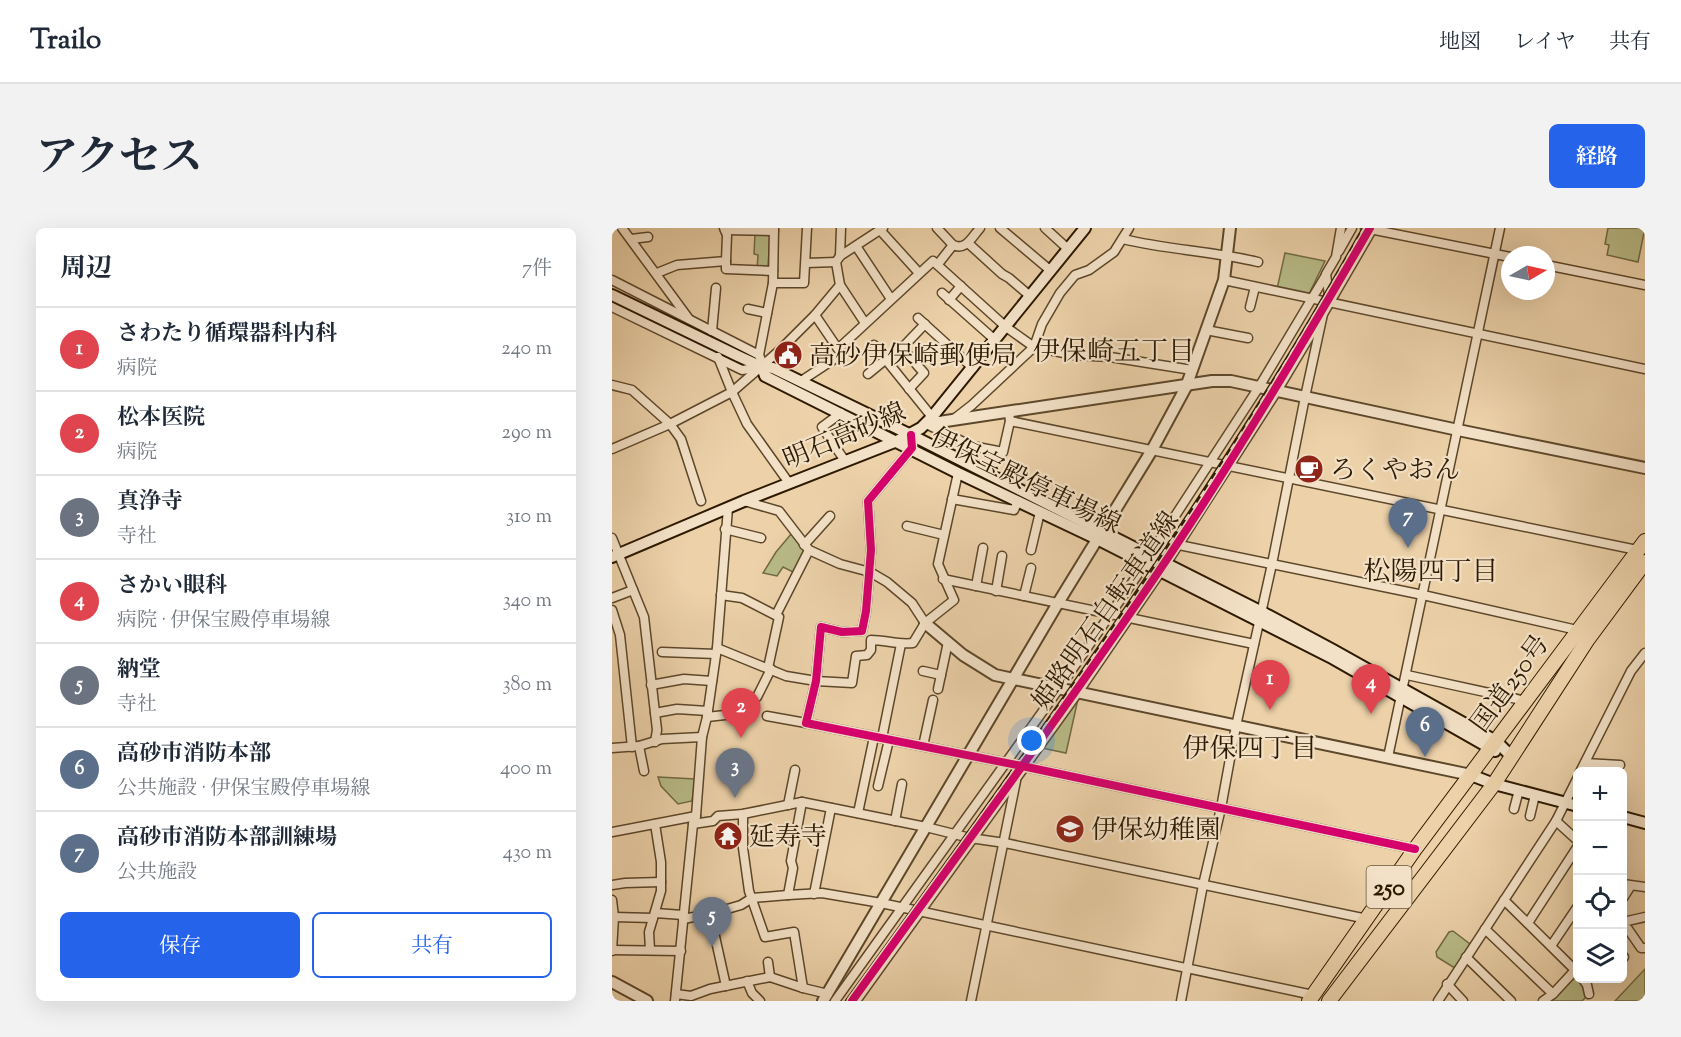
<!DOCTYPE html>
<html lang="ja">
<head>
<meta charset="utf-8">
<style>
  body { margin:0; font-family:"Sorts Mill Goudy","Noto Serif JP",serif; background:#f2f2f3; color:#1f2937 }
  .controls { position:absolute; right:18px; bottom:18px; display:grid; overflow:hidden; border-radius:9px; box-shadow:0 6px 24px #0002 }
  .controls button { width:54px; height:54px; display:grid; place-items:center; padding:0; border:0; border-bottom:2px solid #e0e1e3; background:#fff; color:#1f2937; font:30px sans-serif }
  .compass { position:absolute; left:889px; top:18px; width:54px; height:54px; border-radius:50%; background:#fff; box-shadow:0 6px 24px #0002; rotate:81deg }
  .you { position:absolute; left:420px; top:513px; width:21px; height:21px; margin:-15px; border:4px solid #fff; border-radius:50%; background:#1a73e8; box-shadow:0 0 0 9px #1a73e833 }
  .badge { display:grid; place-items:center; width:39px; height:39px; border-radius:50%; background:#2563eb; color:#fff; font-size:20px; font-weight:700 }
  .pin { position:absolute; translate:-50% -50px; filter:drop-shadow(0 2px 3px #0008) }
  .pin::after { content:''; position:absolute; top:32px; width:21px; height:18px; background:inherit; clip-path:polygon(0 0,100% 0,50% 100%) }
  .list { margin:0; padding:0; list-style:none }
  h2 { display:flex; justify-content:space-between; align-items:center; height:78px; margin:0; padding:0 24px; font-size:26px }
  h2 small { font-size:20px; font-weight:400; color:#747a83 }
  .list li { display:grid; grid-template-columns:39px 1fr auto; gap:18px; align-items:center; box-sizing:border-box; height:84px; padding:0 24px; border-top:2px solid #e0e1e3 }
  .list b { display:block; font-size:22px; white-space:nowrap }
  .list p { margin:0; font-size:20px; white-space:nowrap; color:#747a83 }
  .list em { font-size:20px; font-style:normal; color:#747a83 }
  .actions { display:flex; gap:12px; padding:18px 24px }
  .actions a { flex:1; padding:14px 0; border:2px solid #2563eb; border-radius:9px; text-align:center; font-size:21px; color:#2563eb }
  .actions .main { background:#2563eb; color:#fff }
  .icon { flex:none; width:33px; height:33px; fill:none; stroke:currentColor; stroke-width:2; stroke-linecap:round; stroke-linejoin:round }
  .map { position:relative; flex:none; width:1033px; height:773px; overflow:hidden; border-radius:9px }
  header { display:flex; align-items:center; gap:36px; box-sizing:border-box; height:84px; padding:0 30px; background:#fff; border-bottom:2px solid #e0e1e3 }
  header strong { font-size:28px }
  nav { display:flex; gap:33px; margin-inline-start:auto; font-size:21px }
  .intro { display:flex; align-items:center; justify-content:space-between; box-sizing:border-box; height:144px; padding:0 36px }
  h1 { margin:0; font-size:42px }
  .button { padding:15px 27px; border-radius:9px; background:#2563eb; color:#fff; font-size:21px; font-weight:700 }
  main { display:flex; gap:36px; padding:0 36px }
  aside { flex:1; background:#fff; border-radius:9px; box-shadow:0 6px 24px #0002 }
  .map>svg:first-child { display:block }
  .green { fill:#b8bb87; stroke:#726a44; stroke-width:1.5 }
  .lines { fill:none; stroke-linecap:round; stroke-linejoin:round }
  .stream { stroke:#70766b; stroke-width:2 }
  .minor-casing { stroke:#5d472a; stroke-width:11 }
  .tertiary-casing { stroke:#5d472a; stroke-width:14 }
  .secondary-casing { stroke:#2d1900; stroke-width:14 }
  .trunk-casing { stroke:#2d1900; stroke-width:16 }
  .minor { stroke:#f3e1c7; stroke-width:8 }
  .tertiary { stroke:#f3e1c7; stroke-width:10 }
  .secondary { stroke:#f3e1c7; stroke-width:10 }
  .trunk { stroke:#ecd1a9; stroke-width:14 }
  .rail-casing { stroke:#2d1900; stroke-width:4.5 }
  .rail { stroke:#f3e1c7; stroke-width:2; stroke-dasharray:7; stroke-linecap:butt }
  .cycleway-casing { stroke:#f3e1c7; stroke-width:11 }
  .cycleway { stroke:#d6006c; stroke-width:8 }
  .labels { text-anchor:middle; stroke-width:4.5; stroke-linejoin:round; paint-order:stroke }
  .shield { fill:#f3e1c7; stroke:#68553c; stroke-width:1.5 }
  .shield-label { font-size:24px; font-weight:bold; fill:#2d1900 }
  .poi-label { font-size:26px; fill:#2d1900; stroke:#f3e1c7; text-anchor:start }
  .street-label { font-size:26px; fill:#2d1900; stroke:#f3e1c7 }
  .neighbourhood-label { font-size:27px; fill:#2d1900; stroke:#f3e1c7 }
</style>
</head>
<body>
<header>
<strong>Trailo</strong>
<nav><a>地図</a><a>レイヤ</a><a>共有</a></nav>
</header>
<div class="intro"><h1>アクセス</h1><a class="button">経路</a></div>
<main>
<aside>
<h2>周辺<small>7件</small></h2>
<ul class="list">
<li><span class="badge" style="background:#e0444e">1</span><div><b>さわたり循環器科内科</b><p>病院</p></div><em>240 m</em></li>
<li><span class="badge" style="background:#e0444e">2</span><div><b>松本医院</b><p>病院</p></div><em>290 m</em></li>
<li><span class="badge" style="background:#6b7280">3</span><div><b>真浄寺</b><p>寺社</p></div><em>310 m</em></li>
<li><span class="badge" style="background:#e0444e">4</span><div><b>さかい眼科</b><p>病院 · 伊保宝殿停車場線</p></div><em>340 m</em></li>
<li><span class="badge" style="background:#6b7280">5</span><div><b>納堂</b><p>寺社</p></div><em>380 m</em></li>
<li><span class="badge" style="background:#5c6f8a">6</span><div><b>高砂市消防本部</b><p>公共施設 · 伊保宝殿停車場線</p></div><em>400 m</em></li>
<li><span class="badge" style="background:#5c6f8a">7</span><div><b>高砂市消防本部訓練場</b><p>公共施設</p></div><em>430 m</em></li>
</ul>
<div class="actions"><a class="main">保存</a><a>共有</a></div>
</aside>
<div class="map">
<svg width="1033" height="773" viewBox="0 0 1033 773">
  <rect width="100%" height="100%" fill="#ecd1a9"/>
  <filter id="stains"><feTurbulence type="fractalNoise" baseFrequency=".00333" numOctaves="4"/><feColorMatrix values="0 0 0 0 .2 0 0 0 0 .09 0 0 0 0 .02 0 0 0 .5 -.17"/></filter>
  <radialGradient id="worn" r=".72"><stop offset=".6" stop-color="#630" stop-opacity="0"/><stop offset="1" stop-color="#630" stop-opacity=".3"/></radialGradient>
  <!-- green -->
  <g class="green">
    <path d="M996,0h37l-7,34 -31,-7 2,-10 -4,-1z"/>
    <path d="M143,6l15,1 -2,33 -11,1 1,-14 -4,-1z"/>
    <path d="M673,25l40,8 -17,35 -31,-7z"/>
    <path d="M180,305l15,17 -12,23 -12,-6 -6,9 -14,-3 13,-21z"/>
    <path d="M466,471l-12,54 -24,-5z"/>
    <path d="M46,549l37,2 -3,22 -14,3 -17,-18z"/>
    <path d="M841,703l17,13 1,3 -12,19 -6,1 -16,-10 -1,-5 13,-20z"/>
    <path d="M1033,741v32h-30z"/>
    <path d="M963,747l8,10 3,12 -4,4h-32z"/>
  </g>
  <g class="lines">
    <!-- stream -->
    <path class="stream" d="M63,209l7,19"/>
    <!-- minor casing -->
    <g class="minor-casing">
      <g id="minor">
        <path d="M10,0l67,91"/>
        <path d="M325,0l16,17"/>
        <path d="M388,0l51,43"/>
        <path d="M433,0l23,21"/>
        <path d="M753,0l145,29"/>
        <path d="M113,2l49,1"/>
        <path d="M268,2l39,43"/>
        <path d="M19,11l17,-2"/>
        <path d="M511,11c45,11 90,12 135,23"/>
        <path d="M356,15l34,31 7,4 21,18"/>
        <path d="M244,18l35,53"/>
        <path d="M727,23l13,-23"/>
        <path d="M228,28l1,-28"/>
        <path d="M114,33v8l47,2"/>
        <path d="M194,35l30,-1"/>
        <path d="M326,36l15,-19c13,6 19,-8 27,-17"/>
        <path d="M934,37l99,20"/>
        <path d="M45,45l20,-8 49,-4 1,-26 -3,-7"/>
        <path d="M0,52l147,75"/>
        <path d="M612,52l421,89"/>
        <path d="M161,55h31l3,-55"/>
        <path d="M228,57l25,38"/>
        <path d="M330,65l53,47"/>
        <path d="M337,72l12,-14"/>
        <path d="M718,74l43,-74"/>
        <path d="M0,79l130,63 20,-3"/>
        <path d="M638,79l5,-20"/>
        <path d="M136,81l19,4"/>
        <path d="M203,87l23,34 95,-88 73,66 28,20 40,8 36,2 82,13"/>
        <path d="M306,90l55,50"/>
        <path d="M594,102l42,8"/>
        <path d="M100,103l4,-43"/>
        <path d="M262,117l58,72"/>
        <path d="M106,129l14,35 15,32 42,59"/>
        <path d="M149,132l-2,-5 14,-72 1,-55"/>
        <path d="M256,146l17,-14"/>
        <path d="M189,153l32,-21"/>
        <path d="M0,157l20,5 38,34 11,15 20,62"/>
        <path d="M297,161l15,-16 -22,-25 23,-24"/>
        <path d="M229,185l-19,14 23,34"/>
        <path d="M397,185l1,8 627,129"/>
        <path d="M342,191l18,-14 62,-58 8,-23 18,-31 15,-18 14,-5 25,-18 15,-24"/>
        <path d="M314,196l46,22 31,6 7,-31"/>
        <path d="M299,207l1,13 -44,53 3,49 -5,61 -4,20 -20,1 -21,-5 -5,54 -10,42 216,43 393,83"/>
        <path d="M0,221l58,-25 62,-32 47,-41 36,-36 25,-30 -4,-23 4,-6 43,-28"/>
        <path d="M340,271l62,11 4,-9"/>
        <path d="M132,273l35,10 30,39 31,14 30,8 17,10 25,21 13,20"/>
        <path d="M295,298l37,9"/>
        <path d="M113,301l36,9"/>
        <path d="M0,310l32,79 13,113 -2,12"/>
        <path d="M192,317l26,-29"/>
        <path d="M567,317l244,50 154,35"/>
        <path d="M419,322l9,-38"/>
        <path d="M537,328l110,-169 67,-112"/>
        <path d="M331,351l311,65"/>
        <path d="M364,358l7,-38"/>
        <path d="M384,363l6,-35"/>
        <path d="M109,367l21,3 37,19 -11,51"/>
        <path d="M412,368l7,-28"/>
        <path d="M0,370l21,-8"/>
        <path d="M0,382l8,25 12,112"/>
        <path d="M164,387l33,-65"/>
        <path d="M105,420l69,28 30,5 36,2 4,-27 11,-1 4,-5v-10c15,0 27,5 42,3l12,-20 29,-23 -16,-36 20,-91"/>
        <path d="M50,424l54,2"/>
        <path d="M311,443l18,4"/>
        <path d="M795,447l119,26"/>
        <path d="M39,457l33,-6 28,2"/>
        <path d="M326,461l10,-47"/>
        <path d="M43,485l22,-4 31,2"/>
        <path d="M155,488l39,7"/>
        <path d="M95,489l18,-2 32,-18 14,-28"/>
        <path d="M270,510l19,-94"/>
        <path d="M27,518l5,25"/>
        <path d="M311,518l10,-46"/>
        <path d="M0,520l27,-2 23,-7 40,-2"/>
        <path d="M776,529l112,-529"/>
        <path d="M973,535l35,2"/>
        <path d="M968,544l51,-101 14,-18"/>
        <path d="M266,558l11,-46"/>
        <path d="M176,577l7,-35"/>
        <path d="M902,581l5,-19"/>
        <path d="M246,585l16,-76"/>
        <path d="M131,586v34l6,43 16,46 29,-5 9,56"/>
        <path d="M918,588l5,-21"/>
        <path d="M283,593l7,-37"/>
        <path d="M944,593l22,20"/>
        <path d="M81,596l20,-3 5,-5 25,-2 59,-12 124,25 44,11 35,5 362,76"/>
        <path d="M0,604l84,-16"/>
        <path d="M1011,656l22,3"/>
        <path d="M0,657l13,-2 36,-1"/>
        <path d="M202,666l17,-86"/>
        <path d="M176,667l5,-27 -2,-7 11,-59"/>
        <path d="M1011,670l7,-11"/>
        <path d="M0,672l2,17 -2,34"/>
        <path d="M892,672l74,73"/>
        <path d="M43,685l28,2"/>
        <path d="M98,686l16,72"/>
        <path d="M2,689l39,1"/>
        <path d="M71,691l27,-5 31,-9 11,-7 36,-3 34,-2 59,10 432,92"/>
        <path d="M1011,694l22,-5"/>
        <path d="M916,695l50,-77"/>
        <path d="M1011,700l5,1 13,19h4"/>
        <path d="M873,701l68,65"/>
        <path d="M939,718l27,-40"/>
        <path d="M0,722l69,1"/>
        <path d="M38,722l-1,-18 12,-41v-29l-6,-38"/>
        <path d="M1011,728l1,1"/>
        <path d="M854,729l45,44"/>
        <path d="M156,734l2,15"/>
        <path d="M970,750l5,7 2,9"/>
        <path d="M135,753l5,12 8,8"/>
        <path d="M835,756l16,17"/>
        <path d="M64,766l15,2 19,-7 60,-12 33,11 25,6"/>
        <path d="M63,773l18,-177 3,-8 6,-79 5,-20 10,-69 11,-140"/>
        <path d="M223,773l223,-311 87,-126"/>
        <path d="M244,773l221,-307 89,-130 111,-173 46,-77"/>
        <path d="M359,773l45,-220"/>
        <path d="M569,773l22,-116 18,-77 15,-82 36,-162 33,-167 18,-83 7,-12 -4,-28 10,-17 5,-29"/>
        <path d="M826,773l118,-180 22,-44"/>
        <path d="M931,773l10,-7 25,-27"/>
      </g>
    </g>
    <!-- tertiary casing -->
    <g class="tertiary-casing">
      <g id="tertiary">
        <path d="M314,196l286,-43h19l227,49 187,38"/>
        <path d="M313,395l38,32 32,20 476,100"/>
        <path d="M0,754l35,19"/>
        <path d="M211,773l235,-398 94,-153 34,-63 38,-107 6,-52"/>
      </g>
    </g>
    <!-- secondary casing -->
    <g class="secondary-casing">
      <g id="secondary">
        <path d="M0,67l126,61 24,11 11,1 138,67 351,177 71,38 163,91 16,16"/>
        <path d="M150,139l3,9 193,97 139,66 233,118 165,94"/>
        <path d="M0,329l132,-56 153,-60 24,-13 11,-11 153,-189"/>
        <path d="M859,547l23,9 84,22"/>
        <path d="M1011,589l22,6"/>
      </g>
    </g>
    <!-- trunk casing -->
    <g class="trunk-casing">
      <g id="trunk">
        <path d="M697,773l106,-152 230,-308"/>
        <path d="M717,773l165,-217 94,-145 57,-77"/>
      </g>
    </g>
    <!-- minor -->
    <use href="#minor" class="minor"/>
    <!-- tertiary -->
    <use href="#tertiary" class="tertiary"/>
    <!-- secondary -->
    <use href="#secondary" class="secondary"/>
    <!-- trunk -->
    <use href="#trunk" class="trunk"/>
    <!-- rail casing -->
    <g class="rail-casing">
      <path id="rail" d="M235,773c182,-251 365,-502 517,-773"/>
    </g>
    <!-- rail -->
    <use href="#rail" class="rail"/>
    <!-- cycleway casing -->
    <g class="cycleway-casing">
      <g id="cycleway">
        <path d="M299,207l1,13 -44,53 3,49 -5,61 -4,20 -20,1 -21,-5 -5,54 -10,42 216,43 393,83"/>
        <path d="M240,773c103,-143 208,-284 307,-430 75,-111 144,-227 211,-343"/>
      </g>
    </g>
    <!-- cycleway -->
    <use href="#cycleway" class="cycleway"/>
  </g>
  <!-- icons -->
  <defs>
    <g id="civic-disc" transform="scale(1.5)"><circle r="9.5" fill="#8f2418" stroke="#f3e1c7"/><path d="M-.6-6.5H3V-4.5H.6V-3L4-1V1h2V6H-6V1h2V-1L-.6-3ZM-1.2 2.5V6h2.4V2.5Z" fill="#fff"/></g>
    <g id="cafe-disc" transform="scale(1.5)"><circle r="9.5" fill="#8f2418" stroke="#f3e1c7"/><path d="M-5.5-4.5H6V0H3Q3 3.5 0 3.5H-2.5Q-5.5 3.5-5.5 0ZM3-3.2v2h1.7v-2ZM-6 4.5H4V6H-6Z" fill="#fff"/></g>
    <g id="school-disc" transform="scale(1.5)"><circle r="9.5" fill="#8f2418" stroke="#f3e1c7"/><path d="M0-5L7-2L0 1L-7-2ZM-4 1L0 2.5L4 1V4Q0 6-4 4Z" fill="#fff"/></g>
    <g id="temple-disc" transform="scale(1.5)"><circle r="9.5" fill="#8f2418" stroke="#f3e1c7"/><path d="M0-6L5-2H3V0L6.5 2.5H4V6H1.5V3h-3V6H-4V2.5H-6.5L-3 0V-2H-5Z" fill="#fff"/></g>
  </defs>
  <g fill-rule="evenodd">
    <use href="#civic-disc" x="176" y="127"/>
    <use href="#cafe-disc" x="697" y="241"/>
    <use href="#school-disc" x="458" y="601"/>
    <use href="#temple-disc" x="116" y="608"/>
  </g>
  <g class="labels">
    <!-- shield labels -->
    <rect class="shield" x="754.5" y="638" width="45" height="42" rx="4.5"/>
    <g class="shield-label">
      <text x="777" y="667">250</text>
    </g>
    <!-- poi labels -->
    <g class="poi-label">
      <text x="197" y="136">高砂伊保崎郵便局</text>
      <text x="718" y="250">ろくやおん</text>
      <text x="479" y="610">伊保幼稚園</text>
      <text x="137" y="617">延寿寺</text>
    </g>
    <!-- street labels -->
    <g class="street-label">
      <text transform="translate(232 207) rotate(-23)" y="9">明石高砂線</text>
      <text transform="translate(414 252) rotate(26)" y="9">伊保宝殿停車場線</text>
      <text transform="translate(493 382) rotate(-55)" y="9">姫路明石自転車道線</text>
      <text transform="translate(897 455) rotate(-54)" y="9">国道250号</text>
    </g>
    <!-- neighbourhood labels -->
    <g class="neighbourhood-label">
      <text x="502" y="132">伊保崎五丁目</text>
      <text x="819" y="352">松陽四丁目</text>
      <text x="638" y="529">伊保四丁目</text>
    </g>
  </g>
  <rect width="100%" height="100%" filter="url(#stains)"/>
  <rect width="100%" height="100%" fill="url(#worn)"/>
</svg>
<div class="controls">
<button>+</button>
<button>−</button>
<button><svg class="icon" aria-label="locate" viewBox="0 0 24 24"><circle cx="12" cy="12" r="6"/><path d="M12 2v4M12 18v4M2 12h4M18 12h4"/></svg></button>
<button><svg class="icon" aria-label="layers" viewBox="0 0 24 24"><path d="M12 4l9 5-9 5-9-5zM3 14l9 5 9-5"/></svg></button>
</div>
<svg class="compass" viewBox="-18 -18 36 36"><path d="M0-13l5 13h-10z" fill="#e53935"/><path d="M0 13l5-13h-10z" fill="#747a83"/></svg>
<div class="you"></div>
<div class="pin badge" style="left:658px;top:482px;background:#e0444e">1</div>
<div class="pin badge" style="left:129px;top:510px;background:#e0444e">2</div>
<div class="pin badge" style="left:123px;top:570px;background:#6b7280">3</div>
<div class="pin badge" style="left:759px;top:486px;background:#e0444e">4</div>
<div class="pin badge" style="left:100px;top:719px;background:#6b7280">5</div>
<div class="pin badge" style="left:813px;top:529px;background:#5c6f8a">6</div>
<div class="pin badge" style="left:796px;top:320px;background:#5c6f8a">7</div>
</div>
</main>
</body>
</html>
